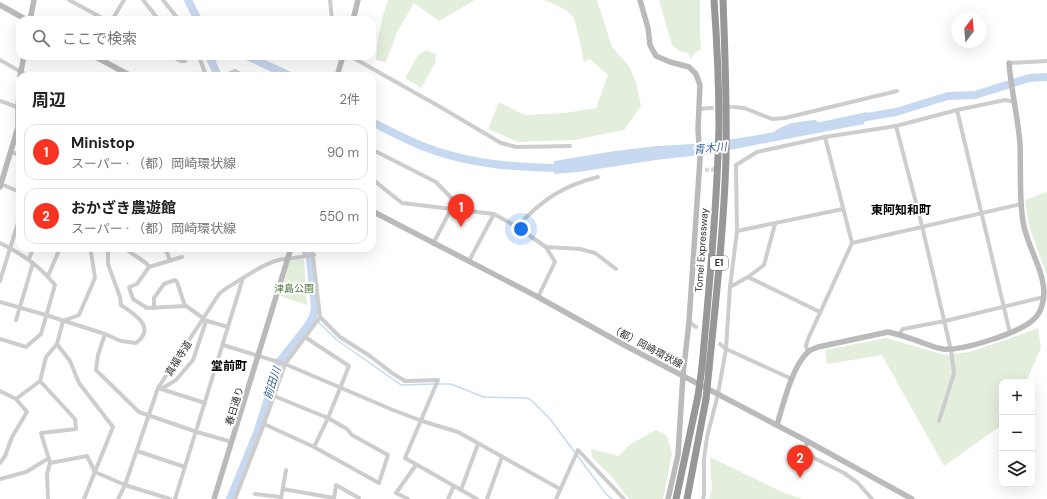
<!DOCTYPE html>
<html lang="ja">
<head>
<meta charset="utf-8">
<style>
  body { margin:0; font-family:"DM Sans","Noto Sans JP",sans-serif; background:#f6f6f6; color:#222 }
  .controls { position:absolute; right:12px; bottom:12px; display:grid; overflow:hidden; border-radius:8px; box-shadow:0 4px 16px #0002 }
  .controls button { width:36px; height:36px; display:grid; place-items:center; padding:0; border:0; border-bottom:1px solid #e0e0e0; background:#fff; color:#222; font:20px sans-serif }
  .compass { position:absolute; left:951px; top:12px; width:36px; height:36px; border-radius:50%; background:#fff; box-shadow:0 4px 16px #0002; rotate:16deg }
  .you { position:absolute; left:521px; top:229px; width:14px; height:14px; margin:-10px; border:3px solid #fff; border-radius:50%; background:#1a73e8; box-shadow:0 0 0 6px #1a73e833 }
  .badge { display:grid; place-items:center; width:26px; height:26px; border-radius:50%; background:#f73322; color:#fff; font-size:13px; font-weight:700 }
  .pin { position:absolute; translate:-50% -33px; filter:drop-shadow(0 1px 2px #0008) }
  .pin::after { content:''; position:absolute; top:21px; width:14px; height:12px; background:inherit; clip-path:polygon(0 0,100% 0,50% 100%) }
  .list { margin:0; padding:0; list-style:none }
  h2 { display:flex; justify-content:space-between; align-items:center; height:52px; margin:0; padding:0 16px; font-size:17px }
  h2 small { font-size:13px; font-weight:400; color:#767676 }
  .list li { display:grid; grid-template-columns:26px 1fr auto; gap:12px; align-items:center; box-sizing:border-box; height:56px; margin:0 8px 8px; padding:0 8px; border:1px solid #e0e0e0; border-radius:12px }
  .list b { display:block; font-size:15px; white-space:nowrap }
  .list p { margin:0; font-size:13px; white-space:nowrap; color:#767676 }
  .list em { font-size:13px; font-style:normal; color:#767676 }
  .icon { flex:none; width:22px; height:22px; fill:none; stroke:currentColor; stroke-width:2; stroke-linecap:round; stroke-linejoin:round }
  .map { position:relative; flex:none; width:1047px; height:499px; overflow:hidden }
  .search { position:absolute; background:#fff; box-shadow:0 4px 16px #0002; left:16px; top:16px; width:360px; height:44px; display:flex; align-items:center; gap:10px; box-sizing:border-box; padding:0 14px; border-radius:12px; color:#767676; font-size:15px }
  .panel { position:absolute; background:#fff; box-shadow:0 4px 16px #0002; left:16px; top:72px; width:360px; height:180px; border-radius:12px }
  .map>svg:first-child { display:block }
  .green { fill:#e3eedc }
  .water { fill:#c7d9f0 }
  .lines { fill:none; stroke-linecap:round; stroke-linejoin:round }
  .stream { stroke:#c7d9f0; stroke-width:1.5 }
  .river { stroke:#c7d9f0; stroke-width:8 }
  .street-tunnel { stroke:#d6d6d6; stroke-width:4; stroke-dasharray:4 2; stroke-linecap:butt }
  .street { stroke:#cdcdcd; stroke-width:4 }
  .secondary { stroke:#bababa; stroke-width:5.5 }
  .highway { stroke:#979797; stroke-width:7 }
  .highway-bridge { stroke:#979797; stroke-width:7 }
  .labels { text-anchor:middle; stroke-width:4; stroke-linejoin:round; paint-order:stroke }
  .shield { fill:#fff; stroke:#6e6e6e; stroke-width:1 }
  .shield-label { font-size:9px; font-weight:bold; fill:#303030 }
  .street-label { font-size:10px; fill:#303030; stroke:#fff }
  .park-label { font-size:10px; fill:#497038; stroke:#fff }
  .water-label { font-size:11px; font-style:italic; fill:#35639b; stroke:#fff }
  .quarter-label { font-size:12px; font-weight:bold; fill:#000; stroke:#fff }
</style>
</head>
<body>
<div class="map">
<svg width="1047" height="499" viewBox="0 0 1047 499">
  <rect width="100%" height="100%" fill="#fff"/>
  <!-- green -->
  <g class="green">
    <path d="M388,0h87l-36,21 -25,-18 -17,29 -11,30 -10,-2c1,-20 5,-41 12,-60z"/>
    <path d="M543,0h54l15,47 17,19 7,16 5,24 -17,24 -49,10 -57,2 -30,-13 11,-27 26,13 40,-2 31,-5 12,-33 -18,-16 -6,3c-2,-8 -7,-39 -11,-45 -6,-8 -21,-15 -30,-17z"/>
    <path d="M659,0h41v35l1,15 -5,2 -6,7 -2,-6 -8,-2 -8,-6z"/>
    <path d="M426,50l10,4 -1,9 -14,25 -16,-10 13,-23z"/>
    <path d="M1047,192v84l-18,-50 -4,-26z"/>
    <path d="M304,259l3,46 -27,-9 10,-35z"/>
    <path d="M1038,328l3,20 -15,34h-24v43l-58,41 -62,-111 -55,9 -2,-14 61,-12 59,17 24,-3 45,-15z"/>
    <path d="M656,430l11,6 5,18 -9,45h-34l-17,-22 -20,-20 -1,-8 28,7 10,-11z"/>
    <path d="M710,457l74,36 19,6h-94l3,-10z"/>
  </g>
  <!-- water -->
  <path class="water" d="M867,112l-3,12 -155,30 -53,6 -78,12 -24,2v-13l61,-10 42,-5 52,-3 55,-9z"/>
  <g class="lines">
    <!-- stream -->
    <g class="stream">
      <path d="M313,317l24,23 64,45 33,-1"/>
      <path d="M438,384h13l33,13 41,1 5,1 20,20 56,75 6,5"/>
    </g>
    <!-- river -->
    <g class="river">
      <path d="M188,0l10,20"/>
      <path d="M209,56l9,20"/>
      <path d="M247,56l43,20"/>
      <path d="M855,119l41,-7 52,-16 27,-1 54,-17 18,-1"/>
      <path d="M372,122c16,8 33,17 50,24 45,18 94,22 142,22"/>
      <path d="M779,133l13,-6 22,-3"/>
      <path d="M230,499l27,-66 17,-53 2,-14 31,-39 6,-10 2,-9 -5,-49 -2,-11"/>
    </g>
    <!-- street-tunnel -->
    <g class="street-tunnel">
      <path d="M710,108l24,-1"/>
      <path d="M705,170l13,-1"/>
    </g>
    <!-- street -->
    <g class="street">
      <path d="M69,0l37,20"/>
      <path d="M143,0l16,20"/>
      <path d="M163,0l16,20"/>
      <path d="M330,0l2,20"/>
      <path d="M112,20l12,-20"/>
      <path d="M172,56l9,5h4l-2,-5"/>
      <path d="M199,56l7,20"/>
      <path d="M350,56l92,52 59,35 15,4 54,-1"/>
      <path d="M0,60l21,12 10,4"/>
      <path d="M1009,63l38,-2"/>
      <path d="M223,76l12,-5 9,5"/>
      <path d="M0,101l20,7"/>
      <path d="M734,107l10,1 28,11 13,-1 112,-27"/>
      <path d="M699,109l11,-1"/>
      <path d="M957,110l53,223"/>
      <path d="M896,126l26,100 29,124 3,23 -15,48"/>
      <path d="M14,143l6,1"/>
      <path d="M372,151l5,1 59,30 23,24v4"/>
      <path d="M11,152l9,3"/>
      <path d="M372,179l30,24 92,11 23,13 29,20 34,2 15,4 21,16"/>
      <path d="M1,184l19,8"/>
      <path d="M517,227c23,-26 47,-42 81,-50"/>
      <path d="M737,231l106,-22"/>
      <path d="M0,243c21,10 40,23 55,42l-14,49 -15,13 -26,-8"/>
      <path d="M852,243l169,-39"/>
      <path d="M433,244l18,-35"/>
      <path d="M124,248l22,15 3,4"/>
      <path d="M161,248l6,4 3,9"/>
      <path d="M303,248l2,8"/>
      <path d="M312,248l8,69 20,20 30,19 22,17 13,8 33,-1 -33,78 72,41"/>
      <path d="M182,257l-33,10 -12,17 -8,3 4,12 14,9 39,-2 17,12"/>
      <path d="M29,259l4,-11"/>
      <path d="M469,261l25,-47"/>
      <path d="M48,276l12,-28"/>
      <path d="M748,277l72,35"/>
      <path d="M0,281l20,-65"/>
      <path d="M730,287l18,-10 16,-12 11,-41"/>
      <path d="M538,297l17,-35 -9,-15"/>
      <path d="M0,302l46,13 59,19 -7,21 -2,15 43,42 58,20 35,10"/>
      <path d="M154,308v-10l10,-14 11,-4 2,2 8,24"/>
      <path d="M16,320l17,-57"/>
      <path d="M204,320l24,7"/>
      <path d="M63,321l16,-6 16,-37 -4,-26 1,-4"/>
      <path d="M689,322l7,5"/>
      <path d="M105,334l16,7 15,2c21,-16 -2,-29 -15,-38l-1,-8 -12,-33v-16"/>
      <path d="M899,334l4,-5 42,-8 99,-24"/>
      <path d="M305,337l44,29 -21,52 -14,29"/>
      <path d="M57,344l13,17 9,22 34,44 -29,72"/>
      <path d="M720,344l6,5 66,30"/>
      <path d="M223,345l62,19 108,46 29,11 36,11 102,57"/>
      <path d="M808,352l-2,-6 2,-7 44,-96 -27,-106"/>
      <path d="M161,389l15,-9 17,-20 13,-39"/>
      <path d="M161,389l44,14"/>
      <path d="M0,391l16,8 11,13 -15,25 -7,19 -5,7"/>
      <path d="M16,399l24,-18"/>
      <path d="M264,424l50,23 65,36 9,-28 -36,-20 -5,-6 -19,-11 -54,-22"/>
      <path d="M807,441l-1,7 8,10 30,15 14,10 14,16"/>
      <path d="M137,451l48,16"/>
      <path d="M50,463l-9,-30 35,-4 -1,-10 -35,-38 6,-24 11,-13 6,-23"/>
      <path d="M0,479l26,-7 23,-14"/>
      <path d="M283,489l51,9"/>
      <path d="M461,490l17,-46"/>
      <path d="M255,494l26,3"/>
      <path d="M48,499l-1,-25 3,-11 37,-7 8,16 30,13 45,14"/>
      <path d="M118,499l7,-14 33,-97 61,-94 6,-5c14,-8 47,-32 62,-30l27,-4"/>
      <path d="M175,499l68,-221"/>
      <path d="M235,499l29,-75 21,-60 35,-47"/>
      <path d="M281,499l5,-29"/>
      <path d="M334,499l2,-14 23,13"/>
      <path d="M408,499l-12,-6 20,-28"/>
      <path d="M448,499l6,-13"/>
      <path d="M487,499l15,-42"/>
      <path d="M556,499l22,-49 46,49"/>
      <path d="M703,499l1,-4v-36l3,-22 11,-43 8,-45 4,-62 7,-56 -1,-66 21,-13 68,-15 71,-11 61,-16 48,-10 10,2"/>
    </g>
    <!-- secondary -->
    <g class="secondary">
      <path d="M640,0l8,28 2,17 6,11 14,6 19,5 7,7 4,11 -2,44 2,30 -11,163 -6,53 -5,80 -10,44"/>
      <path d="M0,5l27,15"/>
      <path d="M30,20l4,-20"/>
      <path d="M353,20l5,-20"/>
      <path d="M94,56l37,20"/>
      <path d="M20,76l4,-20"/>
      <path d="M337,76l6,-20"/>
      <path d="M0,187l18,-60v-20l2,-27"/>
      <path d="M372,211l166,86 88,49 181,95 105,58"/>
      <path d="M777,425c6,-20 15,-58 30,-72 3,-3 8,-5 11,-6l70,-15c13,3 25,7 38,12 5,2 11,4 17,5 19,2 77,-16 91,-30 7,-6 10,-18 10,-27 -1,-24 -17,-46 -21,-70 -4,-26 -2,-52 -3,-78 -2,-27 -9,-54 -11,-81"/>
      <path d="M214,499l77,-251"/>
    </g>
    <!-- highway -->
    <g class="highway">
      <path d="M702,367c7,-80 15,-160 17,-240 0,-42 -2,-85 -5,-127"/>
      <path d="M709,369c7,-71 15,-141 17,-212 1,-52 -1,-105 -3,-157"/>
      <path d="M676,499l22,-103"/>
      <path d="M687,499l19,-100"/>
    </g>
    <!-- highway-bridge -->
    <g class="highway-bridge">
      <path d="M698,396l4,-29"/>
      <path d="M706,399l3,-30"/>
    </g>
  </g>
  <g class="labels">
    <!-- shield labels -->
    <rect class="shield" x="710" y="256" width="18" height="14" rx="3"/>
    <g class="shield-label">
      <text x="719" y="266">E1</text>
    </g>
    <!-- street labels -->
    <g class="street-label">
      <text transform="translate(701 250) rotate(-86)" y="4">Tomei Expressway</text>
      <text transform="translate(647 346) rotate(28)" y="4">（都）岡崎環状線</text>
      <text transform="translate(178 358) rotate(-58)" y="4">真福寺道</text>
      <text transform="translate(234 406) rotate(-73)" y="4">春日通り</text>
    </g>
    <!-- park labels -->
    <g class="park-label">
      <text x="294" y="292">津島公園</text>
    </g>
    <!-- water labels -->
    <g class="water-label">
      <text transform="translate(710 148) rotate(-6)" y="4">青木川</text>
      <text transform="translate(272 383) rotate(-72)" y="4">前田川</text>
    </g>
    <!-- quarter labels -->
    <g class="quarter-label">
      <text x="901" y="214">東阿知和町</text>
      <text x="229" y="370">堂前町</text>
    </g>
  </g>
</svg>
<div class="controls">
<button>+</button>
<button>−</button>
<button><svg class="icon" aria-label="layers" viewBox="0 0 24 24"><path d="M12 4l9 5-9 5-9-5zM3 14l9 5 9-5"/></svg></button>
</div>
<svg class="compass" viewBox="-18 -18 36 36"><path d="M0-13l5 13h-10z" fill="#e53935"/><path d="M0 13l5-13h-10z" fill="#767676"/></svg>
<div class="you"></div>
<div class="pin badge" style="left:461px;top:227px">1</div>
<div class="pin badge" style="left:800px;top:478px">2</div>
<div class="search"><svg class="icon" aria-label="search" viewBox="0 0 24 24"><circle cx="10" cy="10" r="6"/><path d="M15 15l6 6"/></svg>ここで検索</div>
<section class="panel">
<h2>周辺<small>2件</small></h2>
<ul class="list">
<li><span class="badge">1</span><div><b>Ministop</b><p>スーパー · （都）岡崎環状線</p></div><em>90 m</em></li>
<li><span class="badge">2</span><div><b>おかざき農遊館</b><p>スーパー · （都）岡崎環状線</p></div><em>550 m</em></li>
</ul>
</section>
</div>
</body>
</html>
